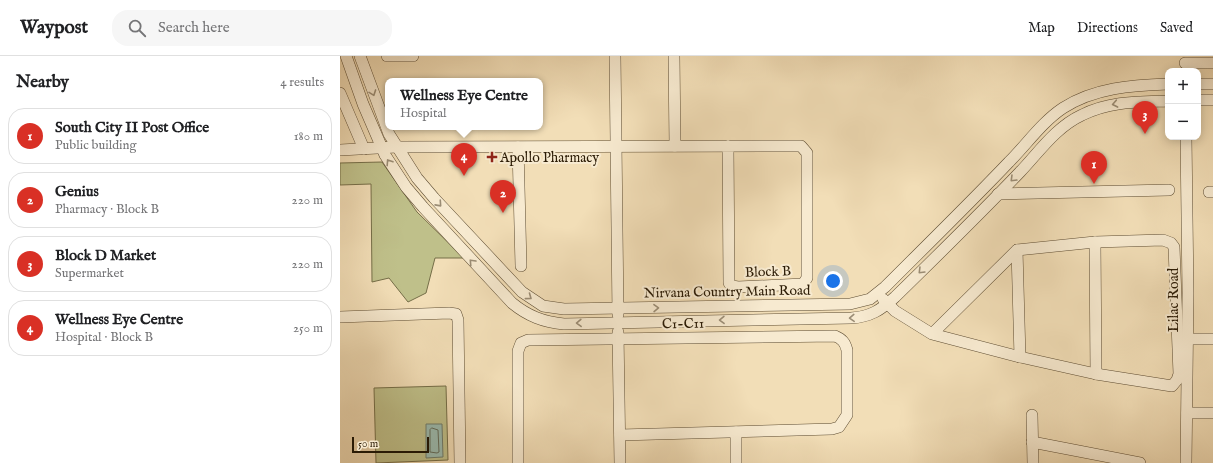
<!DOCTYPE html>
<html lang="en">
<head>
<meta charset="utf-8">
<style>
  body { margin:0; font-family:"IM FELL English",serif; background:#f6f6f6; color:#202124 }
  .controls { position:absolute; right:12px; top:12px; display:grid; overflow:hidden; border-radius:8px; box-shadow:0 2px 10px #0003 }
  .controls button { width:36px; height:36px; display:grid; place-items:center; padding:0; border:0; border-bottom:1px solid #e0e0e0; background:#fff; color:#202124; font:20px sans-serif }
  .scale { position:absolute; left:12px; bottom:10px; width:77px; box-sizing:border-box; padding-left:4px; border:2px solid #2b1b05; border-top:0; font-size:11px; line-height:14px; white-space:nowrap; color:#2b1b05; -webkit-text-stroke:3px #f7ead0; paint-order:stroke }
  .you { position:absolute; left:493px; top:225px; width:14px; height:14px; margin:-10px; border:3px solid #fff; border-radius:50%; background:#1a73e8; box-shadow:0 0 0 6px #1a73e833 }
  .badge { display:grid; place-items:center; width:26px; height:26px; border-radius:50%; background:#d93025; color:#fff; font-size:13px; font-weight:700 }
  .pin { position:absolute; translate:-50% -33px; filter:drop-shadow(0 1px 2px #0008) }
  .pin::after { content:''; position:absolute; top:21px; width:14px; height:12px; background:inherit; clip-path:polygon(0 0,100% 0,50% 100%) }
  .popup { position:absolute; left:45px; top:22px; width:158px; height:52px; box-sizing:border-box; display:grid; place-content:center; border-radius:8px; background:#fff; filter:drop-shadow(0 1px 3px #0005); font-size:13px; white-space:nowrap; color:#757577 }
  .popup b { font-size:15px; color:#202124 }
  .popup::after { content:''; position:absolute; left:50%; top:100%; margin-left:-8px; border:8px solid transparent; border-top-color:#fff }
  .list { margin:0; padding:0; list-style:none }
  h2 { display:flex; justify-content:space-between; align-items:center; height:52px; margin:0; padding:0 16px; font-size:17px }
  h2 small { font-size:13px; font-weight:400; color:#757577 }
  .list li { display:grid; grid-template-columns:26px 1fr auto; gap:12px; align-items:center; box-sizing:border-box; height:56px; margin:0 8px 8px; padding:0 8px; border:1px solid #e0e0e0; border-radius:16px }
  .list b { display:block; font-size:15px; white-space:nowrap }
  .list p { margin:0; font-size:13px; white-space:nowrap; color:#757577 }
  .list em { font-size:13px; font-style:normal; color:#757577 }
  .icon { flex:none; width:22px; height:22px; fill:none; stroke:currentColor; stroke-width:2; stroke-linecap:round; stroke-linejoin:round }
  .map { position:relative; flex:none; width:873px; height:407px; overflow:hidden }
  header { display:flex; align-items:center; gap:24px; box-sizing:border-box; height:56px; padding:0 20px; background:#fff; border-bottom:1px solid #e0e0e0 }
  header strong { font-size:19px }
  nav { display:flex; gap:22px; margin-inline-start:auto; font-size:14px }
  .search { width:280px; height:36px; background:#f6f6f6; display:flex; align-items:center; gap:10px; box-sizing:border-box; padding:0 14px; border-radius:16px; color:#757577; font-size:15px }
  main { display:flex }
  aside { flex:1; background:#fff }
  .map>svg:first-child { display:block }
  .green { fill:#bfc08a; stroke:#756e48 }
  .water { fill:#9bbcb1; stroke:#6e7c6c }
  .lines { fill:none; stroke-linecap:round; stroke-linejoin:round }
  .shore { stroke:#636c5b; stroke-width:1 }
  .minor-casing { stroke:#5d4c32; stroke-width:12 }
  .minor { stroke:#f7ead0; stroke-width:11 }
  .oneway { stroke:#9b8d75 }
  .poi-dot { fill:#8f2418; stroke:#f7ead0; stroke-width:1.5 }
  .labels { text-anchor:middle; stroke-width:4; stroke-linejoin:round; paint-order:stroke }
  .poi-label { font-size:14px; fill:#2b1b05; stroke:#f7ead0; text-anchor:start }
  .street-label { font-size:14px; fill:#2b1b05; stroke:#f7ead0 }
</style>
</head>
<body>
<header>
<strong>Waypost</strong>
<div class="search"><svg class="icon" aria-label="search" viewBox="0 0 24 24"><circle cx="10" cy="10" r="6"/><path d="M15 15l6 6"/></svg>Search here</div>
<nav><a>Map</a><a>Directions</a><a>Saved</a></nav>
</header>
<main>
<aside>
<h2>Nearby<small>4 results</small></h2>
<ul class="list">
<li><span class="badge">1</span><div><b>South City II Post Office</b><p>Public building</p></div><em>180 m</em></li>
<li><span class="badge">2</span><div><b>Genius</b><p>Pharmacy · Block B</p></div><em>220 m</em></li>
<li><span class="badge">3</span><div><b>Block D Market</b><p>Supermarket</p></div><em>220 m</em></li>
<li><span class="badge">4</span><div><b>Wellness Eye Centre</b><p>Hospital · Block B</p></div><em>250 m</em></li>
</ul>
</aside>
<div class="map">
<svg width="873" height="407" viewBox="0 0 873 407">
  <rect width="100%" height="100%" fill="#f2deb7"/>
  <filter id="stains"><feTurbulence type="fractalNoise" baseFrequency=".005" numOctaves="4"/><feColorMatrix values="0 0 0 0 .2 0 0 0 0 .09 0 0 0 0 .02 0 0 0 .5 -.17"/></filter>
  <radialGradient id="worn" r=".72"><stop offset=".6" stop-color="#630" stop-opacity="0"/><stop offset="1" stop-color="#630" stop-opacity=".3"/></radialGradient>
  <!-- green -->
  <g class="green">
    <path d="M42,106l35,50 47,46h-29l-9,35 -18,9 -19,-24 -17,4 -1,-98 -31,1v-22z"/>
    <path d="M106,330l2,74 -72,3 -2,-75z"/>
  </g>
  <!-- water -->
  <path class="water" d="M86,368h16l1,33 -17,1z"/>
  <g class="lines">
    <!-- shore -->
    <path class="shore" d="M92,372l6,2 1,22 -2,1 -7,-1v-22z"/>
    <!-- minor casing -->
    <g class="minor-casing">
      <g id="minor">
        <path d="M6,0l17,48 22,51 21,32 17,20 89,96c16,13 31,19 52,21l287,-6c19,-1 30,-8 44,-21 42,-41 84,-82 125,-125 19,-20 36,-45 62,-57 28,-14 56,-13 86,-14"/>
        <path d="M20,0l29,78 28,44 17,20 88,94 21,14 21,3 286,-5 20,-5 15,-12c42,-42 84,-83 124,-125 18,-18 33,-40 54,-54 31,-20 69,-23 105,-24"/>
        <path d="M47,0h26"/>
        <path d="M275,0l3,259"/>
        <path d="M334,0l1,90"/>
        <path d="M845,7h28"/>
        <path d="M858,28h15"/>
        <path d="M0,37l24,56"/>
        <path d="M858,44h15"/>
        <path d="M846,81l2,156 -2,170"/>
        <path d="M178,91l3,119"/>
        <path d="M0,94l56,-3 405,-1 6,7v125l-4,6 -65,3 -6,-1 -3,-3 -1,-137"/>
        <path d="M869,136h4"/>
        <path d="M658,138l171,-4"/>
        <path d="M755,186l1,132"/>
        <path d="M677,194l3,107"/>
        <path d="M543,243l12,12 37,23 88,23 76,17 76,12 5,-6 2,-6 -5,-127 -3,-4 -8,-3 -68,2 -78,8 -85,84"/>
        <path d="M0,261l109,-4 7,1 2,6 2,143"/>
        <path d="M278,276l2,131"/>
        <path d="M848,283h25"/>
        <path d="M847,357h26"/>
        <path d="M692,359l1,48"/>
        <path d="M396,376v31"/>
        <path d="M692,386l108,21"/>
        <path d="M178,407v-112l3,-8 7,-3 307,-4c7,3 10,6 12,14v65l-8,12 -7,2 -212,6"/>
      </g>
    </g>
    <!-- minor -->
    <use href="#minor" class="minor"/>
  </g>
  <!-- one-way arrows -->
  <defs><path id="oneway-chevron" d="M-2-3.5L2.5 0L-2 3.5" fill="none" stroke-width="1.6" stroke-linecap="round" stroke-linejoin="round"/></defs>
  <g class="oneway">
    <use href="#oneway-chevron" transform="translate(33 37) rotate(70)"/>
    <use href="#oneway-chevron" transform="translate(775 48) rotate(169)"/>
    <use href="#oneway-chevron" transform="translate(49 106) rotate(-123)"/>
    <use href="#oneway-chevron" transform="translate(673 123) rotate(135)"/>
    <use href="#oneway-chevron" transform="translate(99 148) rotate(48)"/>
    <use href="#oneway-chevron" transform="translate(132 206) rotate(-133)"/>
    <use href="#oneway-chevron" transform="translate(581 215) rotate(135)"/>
    <use href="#oneway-chevron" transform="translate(189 241) rotate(36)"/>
    <use href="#oneway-chevron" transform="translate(316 252) rotate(-1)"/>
    <use href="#oneway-chevron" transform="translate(512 262) rotate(177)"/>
    <use href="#oneway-chevron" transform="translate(382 264) rotate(179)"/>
    <use href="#oneway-chevron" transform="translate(239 267) rotate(178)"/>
  </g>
  <!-- markers -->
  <path class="poi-dot" d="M150 95h4v4h4v4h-4v4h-4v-4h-4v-4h4z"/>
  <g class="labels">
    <!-- poi labels -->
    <g class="poi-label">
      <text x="160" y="106">Apollo Pharmacy</text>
    </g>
    <!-- street labels -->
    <g class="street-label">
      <text transform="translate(428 215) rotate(-2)" y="5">Block B</text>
      <text transform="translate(387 235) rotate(-1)" y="5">Nirvana Country Main Road</text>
      <text transform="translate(833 244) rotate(-90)" y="5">Lilac Road</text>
      <text transform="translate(343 267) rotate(-1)" y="5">C1-C11</text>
    </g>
  </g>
  <rect width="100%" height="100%" filter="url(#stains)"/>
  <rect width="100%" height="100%" fill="url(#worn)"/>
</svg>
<div class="controls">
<button>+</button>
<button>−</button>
</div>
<div class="scale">50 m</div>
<div class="you"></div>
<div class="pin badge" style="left:754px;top:128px">1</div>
<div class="pin badge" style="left:163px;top:157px">2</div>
<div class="pin badge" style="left:805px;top:78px">3</div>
<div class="pin badge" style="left:124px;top:120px">4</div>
<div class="popup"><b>Wellness Eye Centre</b>Hospital</div>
</div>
</main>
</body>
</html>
